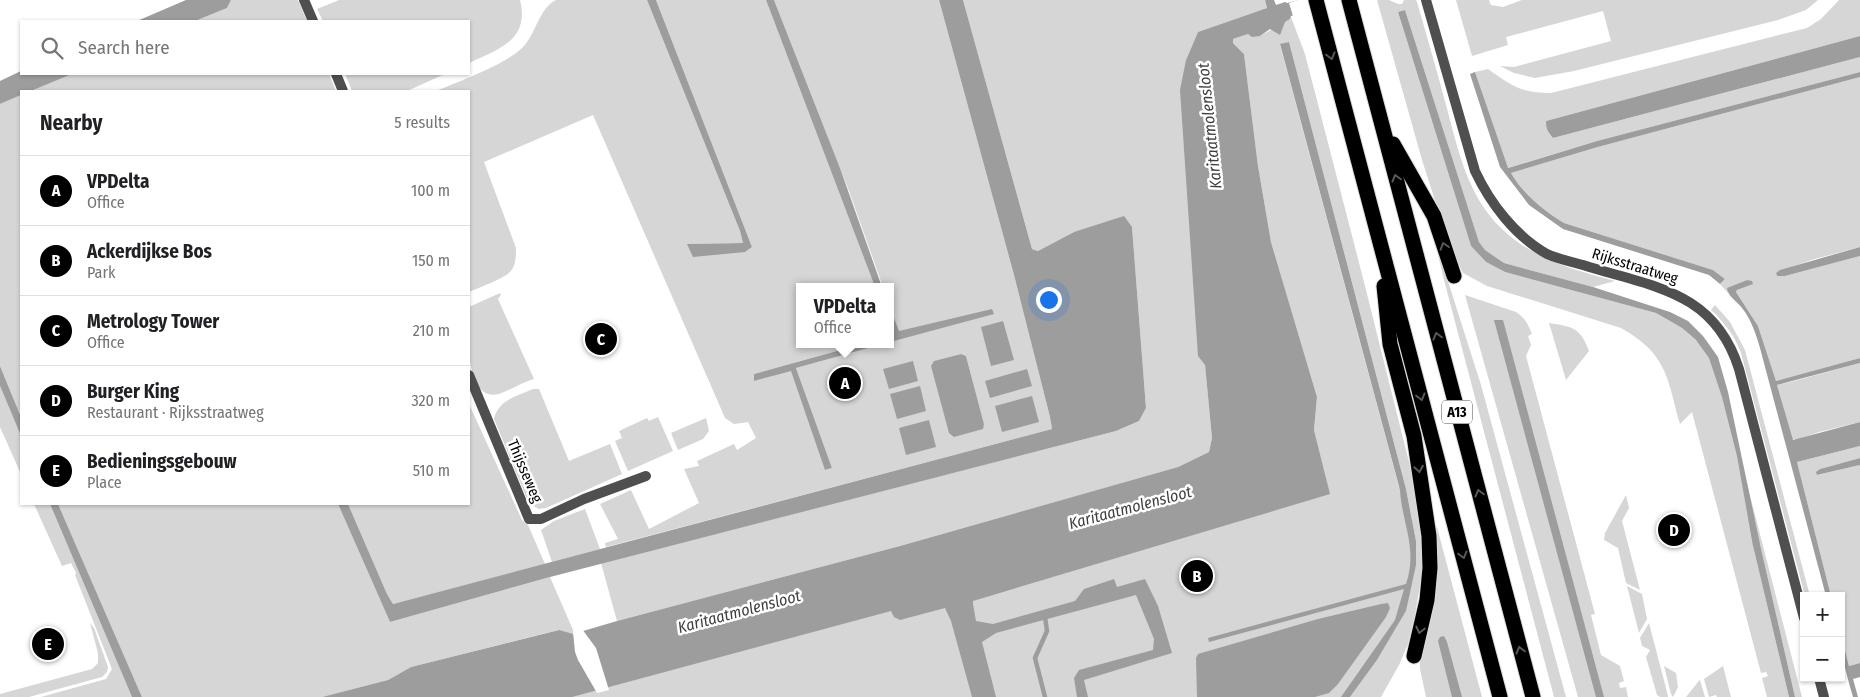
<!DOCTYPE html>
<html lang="en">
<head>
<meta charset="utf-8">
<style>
  body { margin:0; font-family:"Fira Sans Condensed",sans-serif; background:#f2f2f2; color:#202124 }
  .controls { position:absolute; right:15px; bottom:15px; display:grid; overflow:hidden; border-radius:0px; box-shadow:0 1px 4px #0004 }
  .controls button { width:45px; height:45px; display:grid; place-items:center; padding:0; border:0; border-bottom:1px solid #e0e0e0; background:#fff; color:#202124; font:25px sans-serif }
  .you { position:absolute; left:1048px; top:299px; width:18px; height:18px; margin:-12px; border:4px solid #fff; border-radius:50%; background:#1a73e8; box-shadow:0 0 0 8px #1a73e833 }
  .badge { display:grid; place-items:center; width:32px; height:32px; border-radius:50%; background:#000; color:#fff; font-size:16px; font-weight:700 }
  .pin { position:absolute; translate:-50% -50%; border:2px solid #fff; box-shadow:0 1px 5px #0006 }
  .popup { position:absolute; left:796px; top:283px; width:98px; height:65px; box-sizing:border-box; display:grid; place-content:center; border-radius:0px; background:#fff; filter:drop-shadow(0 1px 4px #0005); font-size:16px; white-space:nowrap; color:#757577 }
  .popup b { font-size:19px; color:#202124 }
  .popup::after { content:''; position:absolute; left:50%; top:100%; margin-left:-10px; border:10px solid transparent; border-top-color:#fff }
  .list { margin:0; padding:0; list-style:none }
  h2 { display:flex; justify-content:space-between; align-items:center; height:65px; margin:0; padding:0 20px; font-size:21px }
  h2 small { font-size:16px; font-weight:400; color:#757577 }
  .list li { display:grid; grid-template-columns:32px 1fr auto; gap:15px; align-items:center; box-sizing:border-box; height:70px; padding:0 20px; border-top:1px solid #e0e0e0 }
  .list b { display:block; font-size:19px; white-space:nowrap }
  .list p { margin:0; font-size:16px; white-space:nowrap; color:#757577 }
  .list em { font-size:16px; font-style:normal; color:#757577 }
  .icon { flex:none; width:28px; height:28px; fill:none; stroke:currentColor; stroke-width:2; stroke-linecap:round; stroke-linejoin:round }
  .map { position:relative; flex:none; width:1860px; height:697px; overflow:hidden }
  .search { position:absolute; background:#fff; box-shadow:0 1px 4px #0004; left:20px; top:20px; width:450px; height:55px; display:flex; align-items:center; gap:12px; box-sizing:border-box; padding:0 18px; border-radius:0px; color:#757577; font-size:19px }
  .panel { position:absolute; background:#fff; box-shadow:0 1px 4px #0004; left:20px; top:90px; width:450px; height:415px; border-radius:0px }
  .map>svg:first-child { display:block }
  .green { fill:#d6d6d6; fill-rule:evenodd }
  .water { fill:#9d9d9d }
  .pier { fill:#fff }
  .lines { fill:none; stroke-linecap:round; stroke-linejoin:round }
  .stream { stroke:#9d9d9d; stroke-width:4.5 }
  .highway-casing { stroke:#dbdbdb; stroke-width:17 }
  .street { stroke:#4f4f4f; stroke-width:10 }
  .highway { stroke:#000; stroke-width:15 }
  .oneway { stroke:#595959 }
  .labels { text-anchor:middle; stroke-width:5; stroke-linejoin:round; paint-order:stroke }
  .shield { fill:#fff; stroke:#4c4c4c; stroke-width:1 }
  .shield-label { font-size:14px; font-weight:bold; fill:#000 }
  .street-label { font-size:15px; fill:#000; stroke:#fff }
  .water-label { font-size:16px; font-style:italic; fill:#3e3e3e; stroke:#fff }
</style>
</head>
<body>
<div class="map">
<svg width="1860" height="697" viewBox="0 0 1860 697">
  <rect width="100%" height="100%" fill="#fff"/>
  <!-- green -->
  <g class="green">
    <path d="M231,0h67l9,21h-112l32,-13z"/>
    <path d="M339,0h181c10,40 -21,49 -51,63v-42h-146l-6,-12z"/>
    <path d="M556,0h91l93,231 3,12 -55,1 57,8 7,-5 -96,-247h110l109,287h-75v57h62l-108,30v7l37,-11 35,100 6,-2 -36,-100 87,-24h7l8,-13 -8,-24v-20h-7l-34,-96 -75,-191h165l75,275 36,142 2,12 -446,118 -1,-4 13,-4 -18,-35 31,-14 18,39 50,-26 -15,-34 15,-3 -2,-5 37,-17 3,6 19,-12 -8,-16 -14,2 -9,-6 -132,-303 -109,47 32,86c0,8 0,18 -6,24 -9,8 -30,15 -41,20v-201h-33c23,-10 71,-27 87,-44 13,-13 16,-39 33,-47zM961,354l5,2 18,68 -2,5 -50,-63 3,-5z"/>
    <path d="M963,0h302l2,8 -69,24 -12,28 19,305 7,73 -3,14 -31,15 -59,17 -219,62 -283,75 -16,-58 515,-132 23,-10 7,-13 -14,-181 -58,5 -36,19 -6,-2z"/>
    <path d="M1377,0h12l9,4h4l2,-4h12l1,2c10,35 20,69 29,103 12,44 21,91 56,124 31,30 72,41 113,52l-22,6 -89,-24 -19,-13 -6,-8 -74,-232 -7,2 73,234 15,16 19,10 151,41 26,15 32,28 88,341h-7l-35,-153 -7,2 36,151h-22l-5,-19 6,-2 -2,-4 -5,1 -69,-261 -12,12c-13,-47 -13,-70 -59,-96l-134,-42 -24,-13 -15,-32 -26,-81z"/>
    <path d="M1456,0h33l2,5 12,2 19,-7h296l-12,10 -28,10 -204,51 -39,7 -21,-5 -14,-7 14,1 97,-26 -8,-30 -97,26 2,8 -36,11z"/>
    <path d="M1839,0h21v36l-314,85 3,13 4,4 307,-81v15l-263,69 -90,27 -32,-96 13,-3c24,17 33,24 63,24l256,-65 14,-9z"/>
    <path d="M1291,17l14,37 59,228 57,228 3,51 -9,54 -7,29 -9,21 -18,32h-31l27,-37 29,-49 10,-70 -10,-52 -117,-447 -9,3 119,442 2,1 12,70 -11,50 -13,26 -44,63h-804l787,-210 -14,-57 3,-33 -46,-155 -13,-76 -14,-112 -11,-11v-4l15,-5 12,2 30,-17z"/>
    <path d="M72,74h257l7,17h-305z"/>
    <path d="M345,74h100l-38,17h-55z"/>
    <path d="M1860,77v170l-49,13 -35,13 1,3h8l75,-20v102l-75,21 -9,2 -18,-55 -22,-34 1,-2 15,-6 -5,-4 -19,8v5l-8,-9 5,-5 -12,-9 -149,-47c-20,-12 -41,-29 -53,-50l87,-26z"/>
    <path d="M21,95v322l-21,-51v-262z"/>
    <path d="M1433,234l48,151 85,312h-12l-110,-417z"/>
    <path d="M500,293l1,2 -3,4 36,80c-12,3 -23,11 -35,15 -37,9 -30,-68 -30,-87z"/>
    <path d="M1465,295l51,17c9,6 12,12 16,22l-4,2 3,9 -5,11 69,258 -4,1 10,40 19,11 4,15 -5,2 1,5 6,-1 2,10h-50z"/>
    <path d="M1715,305l15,17 15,28 65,246h-5l-64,-243c-6,-17 -17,-31 -30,-43z"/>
    <path d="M1549,323c24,4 31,4 40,28l-23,29z"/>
    <path d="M1860,363v59l-41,10 -22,8 -5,-1 -15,-54 14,-3z"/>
    <path d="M0,386l21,50v38l-21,-47z"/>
    <path d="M533,389h6l30,72 41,-17 12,30 -76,34 -7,1 -10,-5 -35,-85c4,-19 23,-23 39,-30z"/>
    <path d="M469,404l53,116 6,5 17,39 -152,40 -6,-10 -39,-90h121z"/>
    <path d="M658,417l15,34 -45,20 -13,-30 7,-3 -3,-7 28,-13 2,3z"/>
    <path d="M706,418l3,13 -6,8 -25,11 -7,-17z"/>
    <path d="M1860,446v12l-40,11 -2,6 42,-10v198l-11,3 -8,-31v-39h-10l-34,-134z"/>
    <path d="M1626,495l3,13 -7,13 18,69 -14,-7 -8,-35 -14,-8 1,-7z"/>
    <path d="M34,504h16l82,193h-91l65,-18 6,-10 -37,-94 1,-2 -5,-10 -9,3z"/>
    <path d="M58,504h280l52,118 160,-45 23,53v5l-15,-5 -147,37 -23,13 -66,17h-180z"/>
    <path d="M585,509l15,40 -48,13 -11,-32 13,-9z"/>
    <path d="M1437,527l45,170h-56l-6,-28v-14l14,-126z"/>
    <path d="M1627,586l15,8 5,25 -8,14z"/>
    <path d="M90,623l4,5 14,39 -1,5 -5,5 -73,20h-29v-3l92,-25 6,-6v-10z"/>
    <path d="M1649,623l19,73v1h-8l-3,-2 -11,-38 4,-7 -8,-4 -2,-8z"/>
    <path d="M1664,666l12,7 2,14 -5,10 -2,-3z"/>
    <path d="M1723,666l8,31h-14l-1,-2 -7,2 -5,-18z"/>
    <path d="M1700,680l5,17h-19l12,-15z"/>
  </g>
  <!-- water -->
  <g class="water">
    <path d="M186,0h45l-4,8 -32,13h-58z"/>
    <path d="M647,0h9l96,247 -7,5 -52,5 -6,-13 56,-1 -3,-12z"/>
    <path d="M766,0h8l66,168 42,119h-7z"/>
    <path d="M939,0h24l69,249 6,2 36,-19 50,-16 8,11 14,181 -7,13 -23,10 -566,146 -160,45 -52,-118h10l39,90 6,10 659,-175 -2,-12 -36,-142z"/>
    <path d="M1265,0h9l2,5 9,-3 2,1 12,-3h52l-60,16 -1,3 -5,3 -5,13 -10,-6 -10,7 -8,1 -4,-3 -15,5v4l11,11 14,112 13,76 46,155 -3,33 16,64 -357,107v3l3,17 17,3 82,-23 9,-12 30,-10 3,8 28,-8 13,27 14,47 -88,27 4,17h-11l-3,-19 5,-8 74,-20 1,-11 -18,-44 -140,38 -14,9 14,55h-24l-21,-76 -6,-13 -45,12 -6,-3 -3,-6 -319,86h-250l66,-17 23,-13 148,-37 14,4 44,-13 283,-75 278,-79 31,-15 3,-14 -7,-73 -7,-9 -18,-266 6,-30 12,-28 69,-24z"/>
    <path d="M1405,10l74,232 6,8 19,13 89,24 77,25 18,9 15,15 15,21 10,35 32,152 35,153h-6l-36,-151 -16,-90 -15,-59 -13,-39 -13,-18 -14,-12 -26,-15 -151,-41 -19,-10 -15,-16 -73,-234z"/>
    <path d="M1860,36v21l-307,81c-5,-5 -7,-10 -7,-17z"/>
    <path d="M1289,42l117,447 10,52v24l-10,46 -29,49 -27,37h-9l54,-77 9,-31 -195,53 -1,-4 198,-54c12,-36 -4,-60 -6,-94l-120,-446z"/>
    <path d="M21,71v3h51l-41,17h-10v4l-21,9v-23z"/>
    <path d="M1475,72l33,96 89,-27 263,-69v5l-262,70 -87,26c12,21 33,38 53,50l149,47 12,9 -5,5 -11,-9 -146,-46 -34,-24 -29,-38 -30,-93z"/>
    <path d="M1860,247v9l-75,20h-8l-1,-3 4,-3z"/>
    <path d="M1747,280l5,1 1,3 -16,6 -1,2 22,34 18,55 84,-23v5l-83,22 16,55 67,-18v24l-63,16 34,134h-5l-66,-248c-4,-14 -9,-29 -18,-40 -5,-7 -14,-11 -15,-20z"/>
    <path d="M890,308l9,23 93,-22 2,5 -104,28 1,-12z"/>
    <path d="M1494,320h9l101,377h-8z"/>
    <path d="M1003,321l11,39 -23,6 -10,-39z"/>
    <path d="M862,344h21l-87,24 36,100 -7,2 -34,-99 -37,10v-7z"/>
    <path d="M961,354l5,2 18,68 -1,5 -29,8 -5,-4 -18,-67 3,-5z"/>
    <path d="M913,361l5,20 -29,8 -6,-20z"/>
    <path d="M0,366l21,51v19l-21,-50z"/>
    <path d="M1027,369l5,17 -42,12 -5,-17z"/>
    <path d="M920,386l6,25 -29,8 -7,-25z"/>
    <path d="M1032,396l7,26 -37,10 -7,-26z"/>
    <path d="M929,420l7,27 -30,8 -7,-27z"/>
    <path d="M1860,458v7l-43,10 -1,-3 4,-3z"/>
    <path d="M50,504h8l84,193h-10z"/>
    <path d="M1388,603l2,5 -4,9 -48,67 -9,9 -14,4h-118l-1,-39 2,-4 120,-35 63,-15z"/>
    <path d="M1841,635l8,31 11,-3v14l-7,2 5,18h-5c-6,-21 -12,-40 -12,-62z"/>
    <path d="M1444,636l3,6 15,55h-10l-14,-56 2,-4z"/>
  </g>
  <!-- pier -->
  <g class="pier">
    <path d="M1298,0h55l-60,16 -4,-13z"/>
    <path d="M582,629l14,19 13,42 -12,3 -19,-33 -3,-8 -2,-20z"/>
  </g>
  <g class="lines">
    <!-- stream -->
    <path class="stream" d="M1045,697l-10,-39 12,-27 -2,-14"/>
    <!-- highway casing -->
    <g class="highway-casing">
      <g id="highway">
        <path d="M1316,0l184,697"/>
        <path d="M1349,0l184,697"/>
        <path d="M1393,144l41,72 20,60"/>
        <path d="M1384,286l6,58 24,92 15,100 1,32 -3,32 -13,56"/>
      </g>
    </g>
    <!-- street -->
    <g class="street">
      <path d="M304,0l9,21"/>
      <path d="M1426,0l49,171c15,32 40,65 72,83 11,5 25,8 36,11 69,22 131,25 156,104l65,249"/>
      <path d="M336,74l7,17"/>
      <path d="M469,375l60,144h12l43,-20 62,-23"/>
      <path d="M1819,678l5,19"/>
    </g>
    <!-- highway -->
    <use href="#highway" class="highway"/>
  </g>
  <!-- one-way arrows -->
  <defs><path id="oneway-chevron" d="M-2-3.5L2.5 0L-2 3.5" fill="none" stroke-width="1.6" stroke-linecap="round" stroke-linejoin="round" transform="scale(1.25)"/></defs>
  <g class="oneway">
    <use href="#oneway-chevron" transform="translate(1331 56) rotate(75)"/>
    <use href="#oneway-chevron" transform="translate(1396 178) rotate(-105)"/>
    <use href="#oneway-chevron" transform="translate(1444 246) rotate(-108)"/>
    <use href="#oneway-chevron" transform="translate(1437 336) rotate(-105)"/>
    <use href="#oneway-chevron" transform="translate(1421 397) rotate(75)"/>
    <use href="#oneway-chevron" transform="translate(1419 469) rotate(81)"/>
    <use href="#oneway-chevron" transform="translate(1479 493) rotate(-105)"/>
    <use href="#oneway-chevron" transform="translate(1463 555) rotate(75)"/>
    <use href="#oneway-chevron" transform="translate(1420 630) rotate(103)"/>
    <use href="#oneway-chevron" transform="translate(1520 650) rotate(-105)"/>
  </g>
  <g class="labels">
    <!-- shield labels -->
    <rect class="shield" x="1442" y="400.5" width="30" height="23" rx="4"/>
    <g class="shield-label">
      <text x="1457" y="417">A13</text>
    </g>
    <!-- street labels -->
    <g class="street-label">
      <text transform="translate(1635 266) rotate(17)" y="5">Rijksstraatweg</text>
      <text transform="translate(525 471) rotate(67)" y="5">Thijsseweg</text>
    </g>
    <!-- water labels -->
    <g class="water-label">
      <text transform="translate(1209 126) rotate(-96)" y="6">Karitaatmolensloot</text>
      <text transform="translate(1130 507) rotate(-15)" y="6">Karitaatmolensloot</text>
      <text transform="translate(739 611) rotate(-15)" y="6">Karitaatmolensloot</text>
    </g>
  </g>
</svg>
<div class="controls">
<button>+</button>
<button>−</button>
</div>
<div class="you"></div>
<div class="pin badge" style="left:845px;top:383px">A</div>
<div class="popup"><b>VPDelta</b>Office</div>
<div class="pin badge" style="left:1197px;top:576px">B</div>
<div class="pin badge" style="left:601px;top:339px">C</div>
<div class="pin badge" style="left:1674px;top:530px">D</div>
<div class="pin badge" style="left:48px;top:644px">E</div>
<div class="search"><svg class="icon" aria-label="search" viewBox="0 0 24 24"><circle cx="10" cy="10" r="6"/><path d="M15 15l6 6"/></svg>Search here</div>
<section class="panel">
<h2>Nearby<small>5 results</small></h2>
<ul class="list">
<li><span class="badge">A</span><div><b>VPDelta</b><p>Office</p></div><em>100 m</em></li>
<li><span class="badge">B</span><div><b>Ackerdijkse Bos</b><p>Park</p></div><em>150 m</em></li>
<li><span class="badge">C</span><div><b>Metrology Tower</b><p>Office</p></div><em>210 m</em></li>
<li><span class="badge">D</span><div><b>Burger King</b><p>Restaurant · Rijksstraatweg</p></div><em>320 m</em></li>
<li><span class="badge">E</span><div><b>Bedieningsgebouw</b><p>Place</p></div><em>510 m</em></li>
</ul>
</section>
</div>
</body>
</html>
